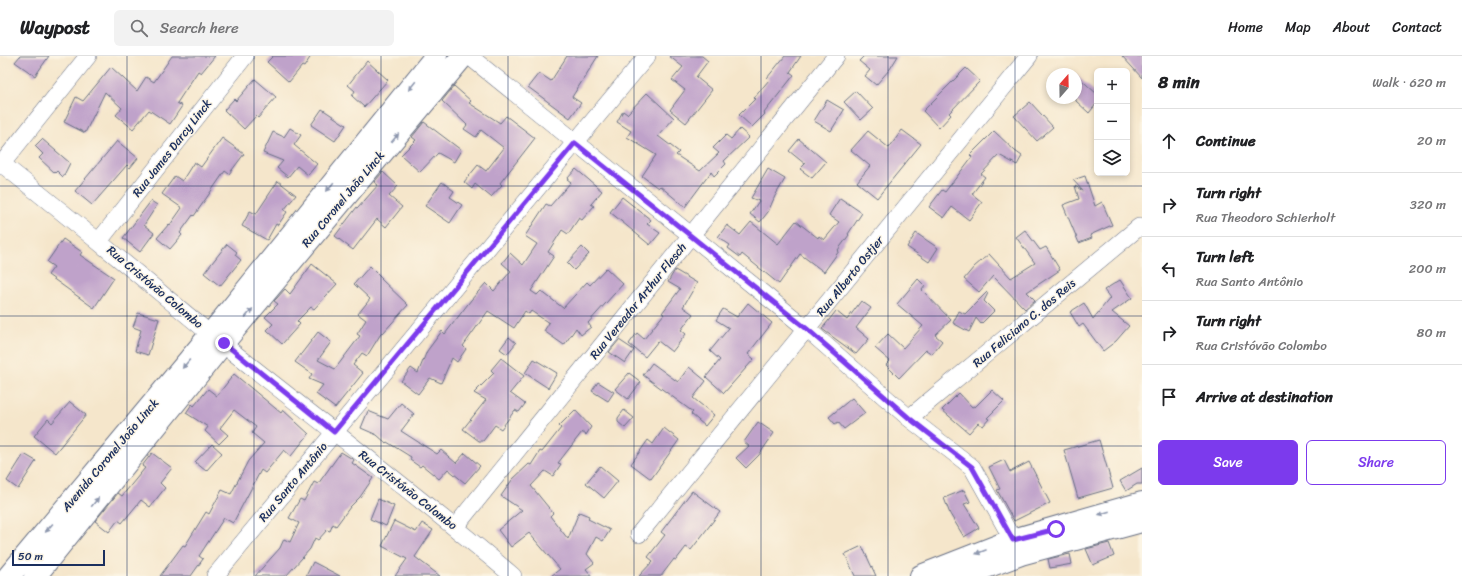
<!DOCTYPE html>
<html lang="en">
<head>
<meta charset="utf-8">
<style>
  body { margin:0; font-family:Sriracha,sans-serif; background:#f2f2f2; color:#202124 }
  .controls { position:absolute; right:12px; top:12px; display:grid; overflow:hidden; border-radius:6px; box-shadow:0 2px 6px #0003 }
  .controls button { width:36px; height:36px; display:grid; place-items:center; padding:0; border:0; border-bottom:1px solid #e0e0e0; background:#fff; color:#202124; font:20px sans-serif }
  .compass { position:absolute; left:1046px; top:12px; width:36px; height:36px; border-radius:50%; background:#fff; box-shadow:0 2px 6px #0003; rotate:20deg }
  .scale { position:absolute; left:12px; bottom:10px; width:93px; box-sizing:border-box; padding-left:4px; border:2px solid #1b2f5e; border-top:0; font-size:11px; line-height:14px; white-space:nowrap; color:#1b2f5e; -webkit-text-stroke:3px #fcf5e5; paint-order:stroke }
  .stop { position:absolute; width:12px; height:12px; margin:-9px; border:3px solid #7c3aed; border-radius:50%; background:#fff }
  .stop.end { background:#7c3aed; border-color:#fff; box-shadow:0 1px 4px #0008 }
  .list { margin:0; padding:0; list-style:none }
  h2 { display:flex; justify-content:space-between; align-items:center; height:52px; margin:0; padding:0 16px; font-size:17px }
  h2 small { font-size:13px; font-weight:400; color:#757577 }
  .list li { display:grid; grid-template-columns:26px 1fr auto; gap:12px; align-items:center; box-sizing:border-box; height:64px; padding:0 16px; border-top:1px solid #e0e0e0 }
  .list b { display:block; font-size:15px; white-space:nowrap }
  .list p { margin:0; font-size:13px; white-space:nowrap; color:#757577 }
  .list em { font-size:13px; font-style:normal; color:#757577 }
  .actions { display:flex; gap:8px; padding:12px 16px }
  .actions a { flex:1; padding:9px 0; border:1px solid #7c3aed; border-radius:6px; text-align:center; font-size:14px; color:#7c3aed }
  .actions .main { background:#7c3aed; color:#fff }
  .icon { flex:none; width:22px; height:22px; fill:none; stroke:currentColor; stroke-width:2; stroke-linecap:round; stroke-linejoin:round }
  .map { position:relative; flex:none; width:1142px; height:520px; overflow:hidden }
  header { display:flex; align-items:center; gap:24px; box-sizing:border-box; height:56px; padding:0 20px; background:#fff; border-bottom:1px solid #e0e0e0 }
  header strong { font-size:19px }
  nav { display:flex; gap:22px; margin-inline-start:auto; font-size:14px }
  .search { width:280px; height:36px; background:#f2f2f2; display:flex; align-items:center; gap:10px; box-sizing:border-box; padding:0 14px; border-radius:6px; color:#757577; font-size:15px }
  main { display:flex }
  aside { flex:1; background:#fff }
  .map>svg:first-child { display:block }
  .building { fill:#bfa2ca }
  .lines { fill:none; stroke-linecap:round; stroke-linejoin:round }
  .minor-casing { stroke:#676f84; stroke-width:18 }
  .major-casing { stroke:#676f84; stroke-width:24 }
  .minor { stroke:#fff; stroke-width:17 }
  .major { stroke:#fff; stroke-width:22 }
  .oneway { fill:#8d97ae }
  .route { stroke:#7c3aed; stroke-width:5 }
  .grid { fill:none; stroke:#1b2f5e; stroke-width:1; stroke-opacity:0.55 }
  .labels { text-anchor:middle; stroke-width:3; stroke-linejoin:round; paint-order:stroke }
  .street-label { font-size:12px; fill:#1b2f5e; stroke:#fcf5e5 }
</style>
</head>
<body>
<header>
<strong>Waypost</strong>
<div class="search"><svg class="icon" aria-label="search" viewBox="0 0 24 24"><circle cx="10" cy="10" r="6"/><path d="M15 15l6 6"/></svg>Search here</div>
<nav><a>Home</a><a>Map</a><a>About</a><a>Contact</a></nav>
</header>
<main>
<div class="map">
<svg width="1142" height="520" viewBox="0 0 1142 520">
  <rect width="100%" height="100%" fill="#fcf5e5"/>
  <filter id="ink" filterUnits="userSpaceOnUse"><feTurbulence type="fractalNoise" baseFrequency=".025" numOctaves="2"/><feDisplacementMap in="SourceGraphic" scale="8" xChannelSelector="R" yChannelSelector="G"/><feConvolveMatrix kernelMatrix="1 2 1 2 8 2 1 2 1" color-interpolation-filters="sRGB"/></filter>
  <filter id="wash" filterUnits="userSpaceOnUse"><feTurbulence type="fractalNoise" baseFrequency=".012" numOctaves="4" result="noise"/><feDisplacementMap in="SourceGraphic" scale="16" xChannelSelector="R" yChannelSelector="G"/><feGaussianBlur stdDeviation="0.9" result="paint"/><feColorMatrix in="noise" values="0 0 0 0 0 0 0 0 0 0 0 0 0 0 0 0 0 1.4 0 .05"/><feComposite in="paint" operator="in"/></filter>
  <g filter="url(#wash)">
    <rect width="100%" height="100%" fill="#f5e6cb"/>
    <g id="blocks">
      <!-- building -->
      <g class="building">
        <path d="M20,0h29l-14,20 -20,-14z"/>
        <path d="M172,0h43l-14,17 -3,-2 -21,32 5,3 -12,18 -21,-14 -16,19 -17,-14 6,-7 -17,-16 -20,41 -21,-11 12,-25 7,4 28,-34 26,24 9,-14 8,5z"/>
        <path d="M273,0h38l-7,11 -2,-1 -13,16 -22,-20z"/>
        <path d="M567,0h31l-26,41 9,6 -11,15 -42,-31 11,-14 12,8z"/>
        <path d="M669,0h33l6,5 -12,16 16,13 -26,33 -16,-13 15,-20 -13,-10 11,-13z"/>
        <path d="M785,0h16l-11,16 4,3 -30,38 1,1 -13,13 -13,-12 16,-16 -1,-1 15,-18 -2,-2z"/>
        <path d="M864,0h34l-8,13 -14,16 -11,-9 5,-6 -11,-9z"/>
        <path d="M1122,0h20v22z"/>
        <path d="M367,5l21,19 -24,27 -12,-11 3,-5 -7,-6z"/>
        <path d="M966,12l14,13 -31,32 2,2 -12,13 -16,-17z"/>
        <path d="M1076,19l21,19v9l-8,10 -13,-12z"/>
        <path d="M255,23l21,18 -18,21 -2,-2 -12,13 -20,-19 10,-11 2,2z"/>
        <path d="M454,30l17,15 -2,2 31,20 6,-7 29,22 -35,45 2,2 -11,12 -16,-13 -3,5 -8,-7 14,-17 8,6 18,-23 -23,-18 -5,7 -12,-8 3,-4 -25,-24z"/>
        <path d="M856,35l17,18 -12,11 -17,-18z"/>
        <path d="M647,37l27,25 -16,18 21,16 -3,3 24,16 19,-18 -6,-5 13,-13 5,4 9,-10 9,8 -25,24 2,3 -12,12 -3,-4 -26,35 -25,-21 -2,2 -16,-12 14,-21 -29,-18 4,-6 -14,-9 6,-11 4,3z"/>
        <path d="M827,44l17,10 -13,21 -17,-10z"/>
        <path d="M1030,46l23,25 -16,14 -23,-25z"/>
        <path d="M322,53l24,16 -11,16 -24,-16z"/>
        <path d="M424,66l37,28 -7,12 -16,-9 -18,19 -19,-17 15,-15 -4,-3z"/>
        <path d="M290,72l11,7 -7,10 23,19 -9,11 -11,-9 -9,11 -11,-9 6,-7 -20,-8 10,-21 11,5z"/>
        <path d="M902,74l19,14 -44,54 -20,-16 13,-16 -19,-16 17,-19 21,17z"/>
        <path d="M994,75l21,20 7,5 -5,9 -18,-10 -18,19 4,3 -13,17 10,8 -13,18 -17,-13 -8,11 -15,-11 13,-17 3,2 27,-35 -2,-2z"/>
        <path d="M222,82l22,16 -15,20 -4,-3 -31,45 -1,-1 -13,18 2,2 -12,14 -13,-11 12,-14 1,1 12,-17 -20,-14 13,-18 7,5 12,-19 7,5z"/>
        <path d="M42,83l28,24 -7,14 -6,-6 -2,2 -16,-15 4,-4 -8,-8z"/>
        <path d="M799,83l27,23 -14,16 -12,-9 5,-5 -16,-13z"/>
        <path d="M117,85l21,17 -8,10 -3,-3 -35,40 -17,-14z"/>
        <path d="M576,113l26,22 -11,13 3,2 -12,14 -3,-2 -11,16 -6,-4 -14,22 6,4 -23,35 6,4 4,-4 22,17 24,-26 3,3 16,-17 17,16 -35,39 3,4 -10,8 -5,-7 -12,17 -20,-14 5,-8 -18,-12 -2,3 -4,-3 -11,17 -26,-17 -25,35 3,3 -9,13 -5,-4 -11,25 -11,-5 -12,16 -17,-13 10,-13 7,5 9,-22 15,-20 3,3 26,-34 15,-17 8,8 17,-20 -9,-8 8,-10 13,12 14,-21 -12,-8 21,-32 4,2 21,-24 -4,-3z"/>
        <path d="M768,113l17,10 -10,17 -7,16 -8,10 -10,-8 9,-13 -8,-3z"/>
        <path d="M383,116l15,14 -9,10 13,11 -16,20 -9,-8 -24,31 -18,-14 22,-29 1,1 20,-23 -4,-3z"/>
        <path d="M1085,120l10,30 7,-4 10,23 -22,10 2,3 -13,5 -16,-38 16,-6 -4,-13 8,5 -10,-11z"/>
        <path d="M278,125l18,14 -12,15 3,2 -9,13 -2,-1 -9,16 -25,-14 8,-15 6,3z"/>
        <path d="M442,126l12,9 -4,6 12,8 -12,18 -25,-17z"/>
        <path d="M622,141l29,23 -4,4 13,9 -10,12 -40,-33z"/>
        <path d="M840,142l22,15 -14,21 1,1 -11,15 1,1 -15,21 -24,-18 -21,30 -37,-30 -2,3 -12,-9 2,-3 -12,-8 9,-12 13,10 11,-13 27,22 18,-23 22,17 1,-2 5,4 15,-18 -10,-7z"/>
        <path d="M151,145l6,4 -13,20 10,8 -14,19 -17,-14z"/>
        <path d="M1025,174l15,20 6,-3 14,23 -33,22 8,8 -10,9 -32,-33 -14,16 -15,-13 10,-12 15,-13 22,24 24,-15 -19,-26z"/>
        <path d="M916,177l22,15 -9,14 -22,-15z"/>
        <path d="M63,183l19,13 -2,3 34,23 -20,30 -46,-33 6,-8 -7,-5z"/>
        <path d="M227,188l10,8 -2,3 6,5 -21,26 -16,-13z"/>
        <path d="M582,191l7,7 -15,16 -7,-7z"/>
        <path d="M312,208l25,20 -23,25 -3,-2 -14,14 3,3 -18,20 -15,-14 6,-6 -8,-7 13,-13 -4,-3 3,-3 8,-9 5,5z"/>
        <path d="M370,210l12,12 -1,1 27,26 -25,28 -1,-1 -15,24 -5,-3 -9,12 10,8 -28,35 -19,-14 7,-9 -14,-6 3,-5 -17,-12 23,-30 13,10 -13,18 17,9 25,-33 -3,-2 9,-14 -8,-6 12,-15 -16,-15z"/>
        <path d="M675,214l22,13 -14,24 10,7 -12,16 5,4 -14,18 -14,-11 -13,16 -16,-13 8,-11 7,6 20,-25 -2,-1 18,-24 -12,-7z"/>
        <path d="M918,223l7,7 -3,4 29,30 -16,15 7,6 -10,13 -6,-4 -27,28 -13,-13 4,-4 -15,-13 13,-14 15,14 20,-22 -26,-22z"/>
        <path d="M1120,224l12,18 -20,14 17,14 -13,15 -13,10 -20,-27 -4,3 -9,-15 14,-9 9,16 17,-21 -6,-8z"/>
        <path d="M987,236l1,1 -4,8 10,10 -13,13 -5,-6 -7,14 -16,-9 6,-12 6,3z"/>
        <path d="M861,245l10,7 -15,20 13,11 -13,15 -34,-25 14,-18 11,9z"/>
        <path d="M748,247l24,20 -24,31 6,5 -30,34 -18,-16 14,-17 -10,-9 19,-23 -13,-8 7,-11 14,8z"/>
        <path d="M138,257l21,6 -11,36 -13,-4 6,-21 -8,-3z"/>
        <path d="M509,281l7,6 -9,11 -7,-5z"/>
        <path d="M619,284l15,10 -9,13 -16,-11z"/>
        <path d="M501,302l23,18 -14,17 15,11 -6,8 -4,-2 -14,19 -6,-4 -12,16h-4l-16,-12 23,-29 -12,-7 20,-20 -3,-3z"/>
        <path d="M534,303l23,14 -9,15 -23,-15z"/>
        <path d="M652,307l26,19 11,-15 17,14 -13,17 21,17 -9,11 -14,-12 2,-2 -50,-37z"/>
        <path d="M629,317l12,9 -13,17 -13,-10z"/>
        <path d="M234,318l47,39 2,-3 26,24 -18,22 -7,-6 -19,23 -4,-3 -28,53 -9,-5 -25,38 4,3 -12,17h-31l23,-31 2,1 21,-34 3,2 13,-24 9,4 17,-33 16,-18 -12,-10 4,-6 -22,-17 -14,18 8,7 -9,9 -14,-13 3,-4 -22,-14 6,-9 2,2 14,-17 9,7z"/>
        <path d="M598,326l16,10 -6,9 -16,-10z"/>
        <path d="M992,334l12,11 -17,17 2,1 -6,7 -5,-3 -9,10 -27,-23 17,-17 13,14 2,-1 1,1z"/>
        <path d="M852,342l13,15 -21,16 -6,-7 -3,2 -6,-7z"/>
        <path d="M70,346l16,13 -31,38 -21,-17 14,-17 4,4z"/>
        <path d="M401,347l13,11 -13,17 36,23 4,-4 15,13 9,-10 15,13 -15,17 -17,-14 -9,10 -17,-14 -2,2 -10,-7 1,-3 -24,-15 -1,1 -9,-8 -16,-7 7,-17 20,8z"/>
        <path d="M575,354l16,17 -5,8 -4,-3 -24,31 3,1 -8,12 -8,-5 -14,15 22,27 -3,3 18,23 11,-27 10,4 -1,3 22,11 -7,11 -7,-4 -9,17 7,9 -8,6 6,7h-41l9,-7 -31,-36 -18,14 -13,-17 24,-20 -21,-14 11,-16 17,-16 2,1 9,-14 2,1 19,-24 -2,-2z"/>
        <path d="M624,354l10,8 -9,10 -7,-6v-4z"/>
        <path d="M758,366l16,11 -15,22 -13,13 -10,-10 13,-12 -5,-4z"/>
        <path d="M664,372l15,12 -28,39 -20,-15 17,-24 5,4z"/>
        <path d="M1099,384l14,48 -35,10 -14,-48z"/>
        <path d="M212,388l10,9 -16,18 -11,-9z"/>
        <path d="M341,396l13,8 -2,3 21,15 -13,19 -10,10 -14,19 -3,-2 -3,7 -3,-1 -9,10 -3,-2 -5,11 -24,27h-31l25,-28 4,-9 6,3 9,-19 -10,-5 11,-19 4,2 10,-19 4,2z"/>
        <path d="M152,397l20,15 -12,15 5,5 -15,19 -9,-7 -19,23 -4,-3 -9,12 -14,-11 23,-28 4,3 23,-28 -3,-2z"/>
        <path d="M24,398l12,7 -18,28 -11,-8z"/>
        <path d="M1004,404l6,12 19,-10 21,41 -36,18 -17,-31 3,-1 -11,-22z"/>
        <path d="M600,410l18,15 -14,17 -18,-15z"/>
        <path d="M1142,412v16h-5l-11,7 -6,-10z"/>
        <path d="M964,434l6,12 -6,2 15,24 -15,9 -14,-23 -6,-16z"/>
        <path d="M692,435l28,21 -29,38 -5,-3 -10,13 -2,-1 -13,17h-22l14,-15 -5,-4 17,-22 -4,-3z"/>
        <path d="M378,443l16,7 -8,20 -16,-7z"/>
        <path d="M394,465l22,11 6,-9 11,7 -18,27 25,19h-45l12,-17 -25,-13z"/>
        <path d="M1109,487l5,13 -21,9 -7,-16z"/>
        <path d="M862,490l14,30h-21l-10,-22z"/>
        <path d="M1070,498l2,10 -22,4 -2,-9z"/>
        <path d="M313,506l27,14h-34z"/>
      </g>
    </g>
  </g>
  <g filter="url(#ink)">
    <use href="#blocks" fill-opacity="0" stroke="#676f84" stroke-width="1"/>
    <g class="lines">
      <!-- minor casing -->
      <g class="minor-casing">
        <g id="minor">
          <path d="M469,0l338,273 102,89 63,49 47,84"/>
          <path d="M2,108c70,55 138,112 207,169 101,81 205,159 304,243"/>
          <path d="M0,110l88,-110"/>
          <path d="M99,185l146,-185"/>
          <path d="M909,362l230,-191"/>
          <path d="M455,471l381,-471"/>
          <path d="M639,478l390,-478"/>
          <path d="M215,520l432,-520"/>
        </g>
      </g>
      <!-- major casing -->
      <g class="major-casing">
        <g id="major">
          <path d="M9,520l202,-242 225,-278"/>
          <path d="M35,520l188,-233 240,-287"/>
          <path d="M921,520l92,-36 129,-37"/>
          <path d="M962,520l59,-22 121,-33"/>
        </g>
      </g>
      <!-- minor -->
      <use href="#minor" class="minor"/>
      <!-- major -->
      <use href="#major" class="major"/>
    </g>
    <!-- one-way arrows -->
    <defs><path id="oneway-solid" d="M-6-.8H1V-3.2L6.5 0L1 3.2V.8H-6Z"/></defs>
    <g class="oneway">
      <use href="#oneway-solid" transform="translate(412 30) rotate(129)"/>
      <use href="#oneway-solid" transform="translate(395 82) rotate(-50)"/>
      <use href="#oneway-solid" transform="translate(330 131) rotate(129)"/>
      <use href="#oneway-solid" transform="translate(249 257) rotate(-50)"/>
      <use href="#oneway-solid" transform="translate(186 308) rotate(130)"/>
      <use href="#oneway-solid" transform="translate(95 446) rotate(-51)"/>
      <use href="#oneway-solid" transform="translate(1104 457) rotate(163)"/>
      <use href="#oneway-solid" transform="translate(49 472) rotate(130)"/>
      <use href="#oneway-solid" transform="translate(981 496) rotate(159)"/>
    </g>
  </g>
  <g class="lines" filter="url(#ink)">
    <!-- route -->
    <path class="route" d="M224,287l110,89 241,-289 232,186 102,89 63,49 41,73 43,-11"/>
  </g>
  <!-- grid -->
  <path class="grid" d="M127,0v520M254,0v520M381,0v520M508,0v520M634,0v520M761,0v520M888,0v520M1015,0v520M0,130h1142M0,260h1142M0,390h1142"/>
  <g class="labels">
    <!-- street labels -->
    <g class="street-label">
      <text transform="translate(172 92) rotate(-52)" y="4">Rua James Darcy Linck</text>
      <text transform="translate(343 143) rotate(-50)" y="4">Rua Coronel João Linck</text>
      <text transform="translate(850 220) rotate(-51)" y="4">Rua Alberto Ostjer</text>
      <text transform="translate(155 231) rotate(40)" y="4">Rua Cristóvão Colombo</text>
      <text transform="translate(638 245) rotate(-51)" y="4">Rua Vereador Arthur Flesch</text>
      <text transform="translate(1024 267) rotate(-40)" y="4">Rua Feliciano C. dos Reis</text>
      <text transform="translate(110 399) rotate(-50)" y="4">Avenida Coronel João Linck</text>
      <text transform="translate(293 426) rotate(-50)" y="4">Rua Santo Antônio</text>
      <text transform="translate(408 434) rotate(38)" y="4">Rua Cristóvão Colombo</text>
    </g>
  </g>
</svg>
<div class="controls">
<button>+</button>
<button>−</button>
<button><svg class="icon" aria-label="layers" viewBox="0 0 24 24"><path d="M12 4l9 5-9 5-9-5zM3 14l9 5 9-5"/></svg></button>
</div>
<svg class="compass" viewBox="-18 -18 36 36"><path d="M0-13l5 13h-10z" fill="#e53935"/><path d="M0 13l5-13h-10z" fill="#757577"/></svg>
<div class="scale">50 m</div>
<div class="stop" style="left:1056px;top:473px"></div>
<div class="stop end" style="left:224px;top:287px"></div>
</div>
<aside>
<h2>8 min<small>Walk · 620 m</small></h2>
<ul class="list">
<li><svg class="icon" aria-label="ahead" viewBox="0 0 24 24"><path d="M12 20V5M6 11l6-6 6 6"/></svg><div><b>Continue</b></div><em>20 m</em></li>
<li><svg class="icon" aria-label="right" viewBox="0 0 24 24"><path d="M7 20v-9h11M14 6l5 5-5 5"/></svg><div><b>Turn right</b><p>Rua Theodoro Schierholt</p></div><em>320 m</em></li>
<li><svg class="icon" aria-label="left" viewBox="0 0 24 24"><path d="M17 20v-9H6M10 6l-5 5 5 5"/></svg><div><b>Turn left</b><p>Rua Santo Antônio</p></div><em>200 m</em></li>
<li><svg class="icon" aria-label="right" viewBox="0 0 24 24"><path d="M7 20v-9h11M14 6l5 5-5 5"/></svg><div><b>Turn right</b><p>Rua Cristóvão Colombo</p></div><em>80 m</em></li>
<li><svg class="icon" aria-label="arrive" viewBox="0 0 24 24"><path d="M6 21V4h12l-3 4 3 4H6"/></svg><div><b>Arrive at destination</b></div></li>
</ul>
<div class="actions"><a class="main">Save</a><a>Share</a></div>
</aside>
</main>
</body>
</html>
